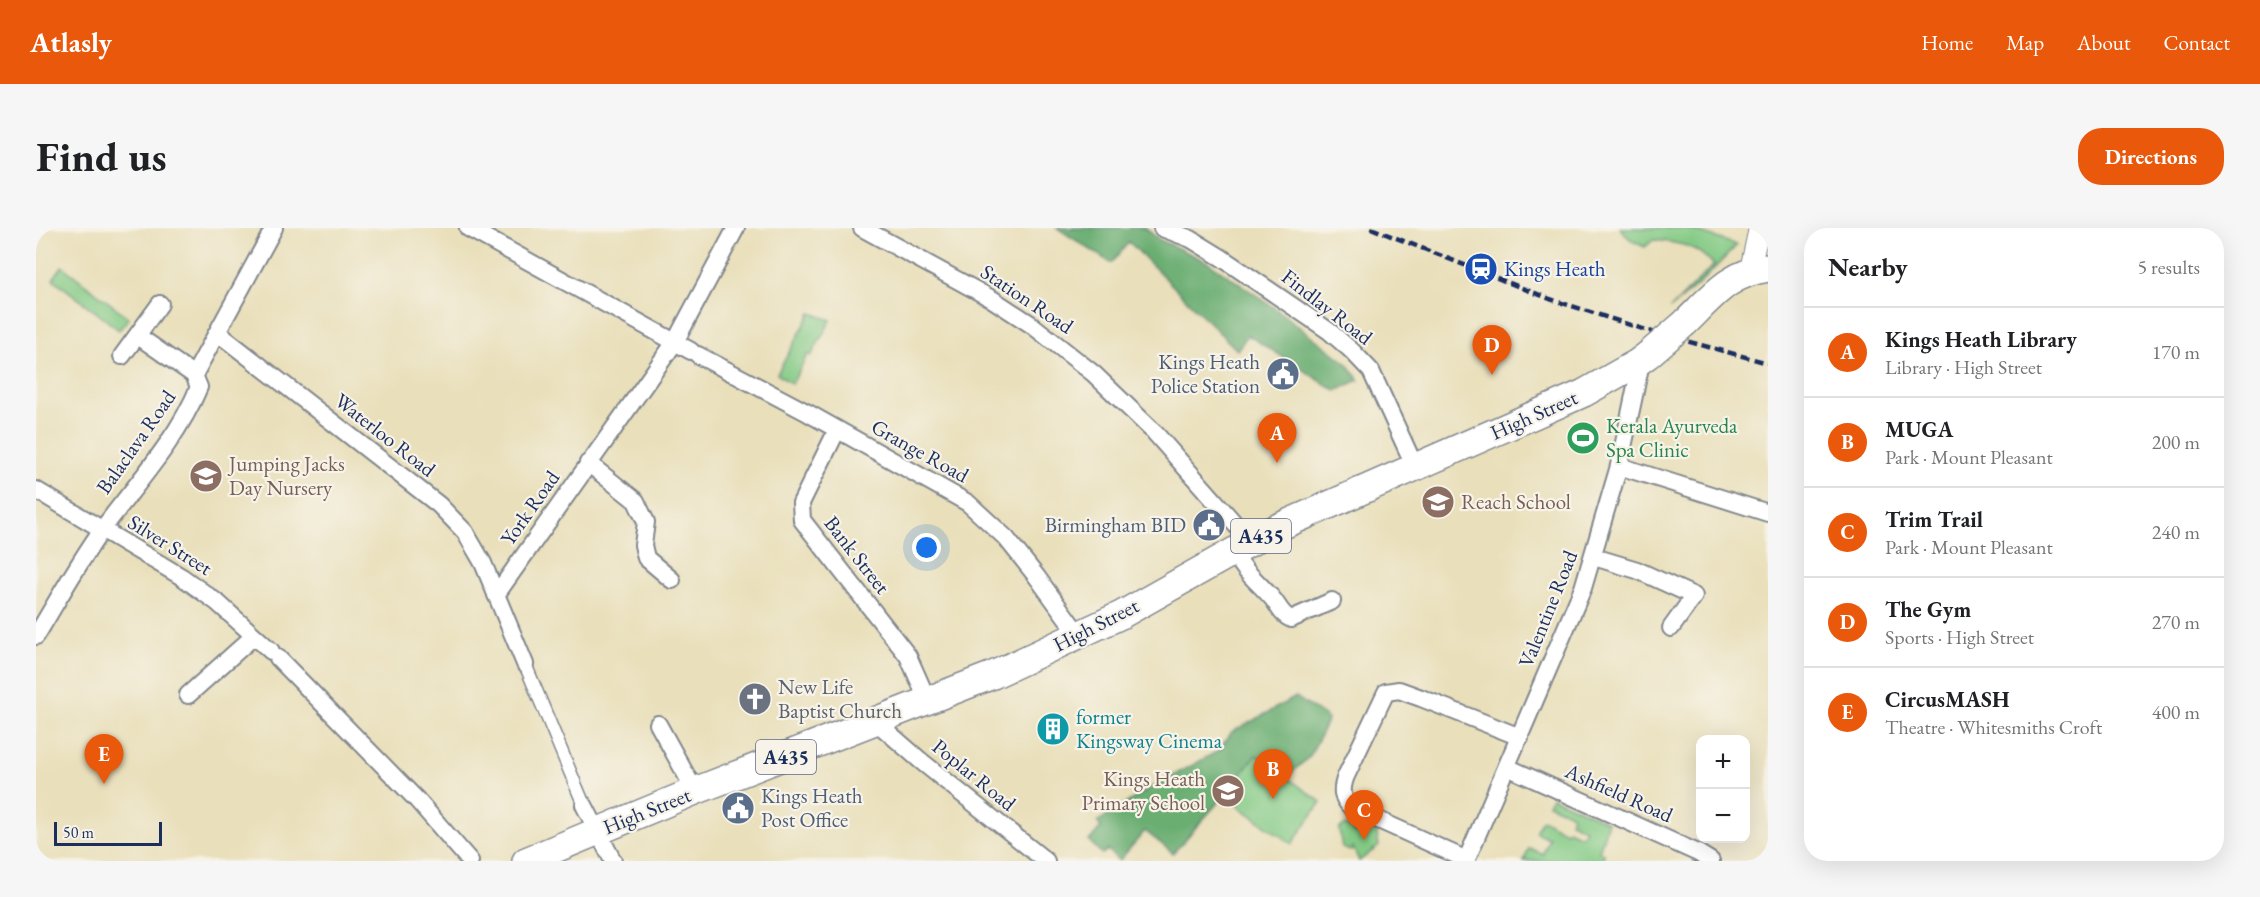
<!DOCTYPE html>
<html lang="en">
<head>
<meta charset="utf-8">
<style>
  body { margin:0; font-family:"EB Garamond",serif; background:#f6f6f6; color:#202124 }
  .controls { position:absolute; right:18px; bottom:18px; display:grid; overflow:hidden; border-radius:12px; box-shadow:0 6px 24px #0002 }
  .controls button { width:54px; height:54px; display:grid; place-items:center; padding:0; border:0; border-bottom:2px solid #e0e0e0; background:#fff; color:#202124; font:30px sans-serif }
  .scale { position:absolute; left:18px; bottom:15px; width:108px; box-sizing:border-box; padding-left:6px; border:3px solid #1b2f5e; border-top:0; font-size:16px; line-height:21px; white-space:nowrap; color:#1b2f5e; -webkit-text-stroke:4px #f7f3e8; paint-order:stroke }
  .you { position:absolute; left:891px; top:320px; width:21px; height:21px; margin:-15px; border:4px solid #fff; border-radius:50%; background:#1a73e8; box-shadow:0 0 0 9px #1a73e833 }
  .badge { display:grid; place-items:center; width:39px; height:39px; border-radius:50%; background:#ea580c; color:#fff; font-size:20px; font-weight:700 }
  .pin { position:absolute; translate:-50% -50px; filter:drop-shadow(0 2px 3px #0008) }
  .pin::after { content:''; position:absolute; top:32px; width:21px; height:18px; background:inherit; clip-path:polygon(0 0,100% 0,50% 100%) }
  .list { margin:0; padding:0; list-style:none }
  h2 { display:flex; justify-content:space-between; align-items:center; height:78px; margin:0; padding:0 24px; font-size:26px }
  h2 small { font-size:20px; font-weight:400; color:#757577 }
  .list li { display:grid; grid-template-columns:39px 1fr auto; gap:18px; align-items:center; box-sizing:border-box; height:90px; padding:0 24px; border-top:2px solid #e0e0e0 }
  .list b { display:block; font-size:22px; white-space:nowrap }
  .list p { margin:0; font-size:20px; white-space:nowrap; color:#757577 }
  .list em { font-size:20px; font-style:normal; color:#757577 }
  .map { position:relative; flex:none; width:1732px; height:633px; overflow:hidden; border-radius:24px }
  header { display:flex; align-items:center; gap:36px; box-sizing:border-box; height:84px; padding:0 30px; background:#ea580c; color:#fff }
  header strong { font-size:28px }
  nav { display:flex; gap:33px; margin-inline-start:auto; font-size:21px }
  .intro { display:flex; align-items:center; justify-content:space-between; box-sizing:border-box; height:144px; padding:0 36px }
  h1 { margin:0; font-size:42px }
  .button { padding:15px 27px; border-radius:24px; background:#ea580c; color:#fff; font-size:21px; font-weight:700 }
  main { display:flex; gap:36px; padding:0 36px }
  aside { flex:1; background:#fff; border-radius:24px; box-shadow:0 6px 24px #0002 }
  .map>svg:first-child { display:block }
  .green { fill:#84ca85; stroke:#507c72; stroke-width:1.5 }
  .forest { fill:#6bae72; stroke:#436e68; stroke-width:1.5 }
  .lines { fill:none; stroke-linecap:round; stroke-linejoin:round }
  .pedestrian-casing { stroke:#82878c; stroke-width:15 }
  .minor-casing { stroke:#82878c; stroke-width:20 }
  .tertiary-casing { stroke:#82878c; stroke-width:22 }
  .trunk-casing { stroke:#82878c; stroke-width:30 }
  .pedestrian { stroke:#fff; stroke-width:12 }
  .minor { stroke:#fff; stroke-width:16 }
  .tertiary { stroke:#fff; stroke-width:20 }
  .trunk { stroke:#fff; stroke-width:27 }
  .rail { stroke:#1b2f5e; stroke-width:4.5; stroke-dasharray:9 4.5; stroke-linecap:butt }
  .trunk-bridge-casing { stroke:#82878c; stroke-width:30; stroke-linecap:butt }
  .trunk-bridge { stroke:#fff; stroke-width:27 }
  .labels { text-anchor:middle; stroke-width:4.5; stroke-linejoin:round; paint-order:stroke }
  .shield { fill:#f7f3e8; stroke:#5d6a87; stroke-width:1.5 }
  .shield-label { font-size:20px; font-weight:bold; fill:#1b2f5e }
  .transit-label { font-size:21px; fill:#164399; stroke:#f7f3e8; text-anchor:start }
  .street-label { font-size:21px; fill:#1b2f5e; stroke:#f7f3e8 }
  .service-label { font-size:21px; fill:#4e5e75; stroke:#f7f3e8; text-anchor:end }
  .leisure-label { font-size:21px; fill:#27864d; stroke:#f7f3e8; text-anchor:start }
  .education-label { font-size:21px; fill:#785e54; stroke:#f7f3e8; text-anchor:start }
  .worship-label { font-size:21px; fill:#5b616d; stroke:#f7f3e8; text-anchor:start }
  .culture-label { font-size:21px; fill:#0d838f; stroke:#f7f3e8; text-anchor:start }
</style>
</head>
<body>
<header>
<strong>Atlasly</strong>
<nav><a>Home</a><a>Map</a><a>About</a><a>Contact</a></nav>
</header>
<div class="intro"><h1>Find us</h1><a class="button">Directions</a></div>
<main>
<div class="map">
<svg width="1732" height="633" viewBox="0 0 1732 633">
  <rect width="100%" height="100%" fill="#f7f3e8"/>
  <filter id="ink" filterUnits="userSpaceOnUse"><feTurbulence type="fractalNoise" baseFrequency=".0167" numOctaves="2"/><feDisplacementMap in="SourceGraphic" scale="12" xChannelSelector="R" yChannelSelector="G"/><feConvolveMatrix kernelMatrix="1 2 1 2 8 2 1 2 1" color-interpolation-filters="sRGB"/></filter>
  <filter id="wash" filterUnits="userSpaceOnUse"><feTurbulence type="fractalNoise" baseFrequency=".008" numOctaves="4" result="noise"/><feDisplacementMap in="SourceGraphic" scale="24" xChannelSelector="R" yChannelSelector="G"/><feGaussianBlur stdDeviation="1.35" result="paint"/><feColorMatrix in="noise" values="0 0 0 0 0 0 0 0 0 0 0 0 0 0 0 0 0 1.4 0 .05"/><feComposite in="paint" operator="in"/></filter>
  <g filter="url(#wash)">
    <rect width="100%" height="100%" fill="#e9dfba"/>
    <!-- green -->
    <g class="green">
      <path d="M1584,0h66l51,17 -38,39 -29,25 44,-44c-20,-21 -34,-22 -61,-25l-8,7 -13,-6z"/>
      <path d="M26,38l67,52 -10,12 -66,-51z"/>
      <path d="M775,85l20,7 -20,36 -3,-2 -16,30 -15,-10z"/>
      <path d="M1220,527l65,47 -29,42 -68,-48z"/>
      <path d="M1516,569l56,25 -9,30 5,2 -1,7h-79l5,-13 14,6 6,-16 -14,-6 7,-13 24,13 2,-2 13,6 4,-7 -15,-7 3,-7 -25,-11z"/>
      <path d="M1308,598l7,1 4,6 21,-5 3,18 -20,15 -6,-14 -2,4 -9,-3 -3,-19z"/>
    </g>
    <!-- forest -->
    <g class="forest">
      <path d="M1021,0h88l15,12 48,22 64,44 76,58 11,16 -23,11 -88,-56 -11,15 -108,-108 -18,21z"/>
      <path d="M1260,469l32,22 -18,37 -23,21 -31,-22 -32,41 -51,57 -28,-22 -26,30 -11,-11 -6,4 -13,-13 12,-14 -4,-5 52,-33 71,-39 10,-17z"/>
    </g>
  </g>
  <g filter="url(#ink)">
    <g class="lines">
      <!-- pedestrian casing -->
      <g class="pedestrian-casing">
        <path id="pedestrian" d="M489,436l59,141"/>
      </g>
      <!-- minor casing -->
      <g class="minor-casing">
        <g id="minor">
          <path d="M432,0l223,123"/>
          <path d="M826,0l130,71 40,26 62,49 57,55"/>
          <path d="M1126,0l29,11 31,19 107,73 23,20 19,20 44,96"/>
          <path d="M182,105l221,172 26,27 18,31 42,101"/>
          <path d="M662,127l110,58 160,90 38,35 31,39 42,58"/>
          <path d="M86,128l38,-52"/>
          <path d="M158,147l80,-147"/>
          <path d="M801,202l-36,73 1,17 106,136 20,45"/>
          <path d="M1119,205l95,108"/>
          <path d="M552,235l48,38 10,21 -3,23 3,13 26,22"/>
          <path d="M1583,238l149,47"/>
          <path d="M0,262l146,87 36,26 53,48"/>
          <path d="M1197,323c10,20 25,31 39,47 7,8 9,17 19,21l41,-18"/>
          <path d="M1558,329l43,13 57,26 -23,32"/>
          <path d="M460,367l179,-253 61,-114"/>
          <path d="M0,408c22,-36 43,-75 68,-109 34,-45 74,-89 95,-140l-5,-12 -56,-39"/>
          <path d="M242,430l139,142 53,61"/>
          <path d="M152,467l66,-59"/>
          <path d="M839,493l46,40 125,100"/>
          <path d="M622,496l37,67"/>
          <path d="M1471,539l191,86 13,8"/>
          <path d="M548,577l29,56"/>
          <path d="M1431,632l-115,-52c-11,-10 -11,-19 -6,-32l40,-84 13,-2 22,8 99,39"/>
          <path d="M1430,633l117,-273 36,-122 20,-94 -2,-9"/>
        </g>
      </g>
      <!-- tertiary casing -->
      <g class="tertiary-casing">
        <path id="tertiary" d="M1714,42l9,-42"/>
      </g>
      <!-- trunk casing -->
      <g class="trunk-casing">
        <g id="trunk">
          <path d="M1649,95c27,-26 44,-50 83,-55"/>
          <path d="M490,633l169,-70 298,-116 128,-60 151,-85 312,-137 53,-30 12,-9"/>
        </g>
      </g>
      <!-- pedestrian -->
      <use href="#pedestrian" class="pedestrian"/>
      <!-- minor -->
      <use href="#minor" class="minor"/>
      <!-- tertiary -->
      <use href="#tertiary" class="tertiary"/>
      <!-- trunk -->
      <use href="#trunk" class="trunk"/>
      <!-- rail -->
      <path class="rail" d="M1335,0l179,71 99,32 119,32"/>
      <!-- trunk-bridge casing -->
      <g class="trunk-bridge-casing">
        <path id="trunk-bridge" d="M1613,126l36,-31"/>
      </g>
      <!-- trunk-bridge -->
      <use href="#trunk-bridge" class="trunk-bridge"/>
    </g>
  </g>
  <!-- icons -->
  <defs>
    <g id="station-disc" transform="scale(1.725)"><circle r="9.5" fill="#1a4fb4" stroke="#f7f3e8"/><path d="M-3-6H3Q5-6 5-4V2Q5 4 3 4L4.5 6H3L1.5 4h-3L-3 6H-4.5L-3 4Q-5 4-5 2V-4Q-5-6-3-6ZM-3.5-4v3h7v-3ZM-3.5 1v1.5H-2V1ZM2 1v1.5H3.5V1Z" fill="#fff"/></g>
    <g id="civic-disc" transform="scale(1.725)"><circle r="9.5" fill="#5c6f8a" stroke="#f7f3e8"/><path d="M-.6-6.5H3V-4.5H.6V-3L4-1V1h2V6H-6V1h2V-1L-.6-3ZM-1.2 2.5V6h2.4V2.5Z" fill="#fff"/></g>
    <g id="stadium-disc" transform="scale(1.725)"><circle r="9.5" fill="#2e9e5b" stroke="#f7f3e8"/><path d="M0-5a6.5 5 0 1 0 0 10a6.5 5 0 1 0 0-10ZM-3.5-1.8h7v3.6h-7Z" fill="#fff"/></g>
    <g id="school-disc" transform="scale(1.725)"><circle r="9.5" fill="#8d6e63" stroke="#f7f3e8"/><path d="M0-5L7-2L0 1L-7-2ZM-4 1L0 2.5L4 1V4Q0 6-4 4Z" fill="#fff"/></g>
    <g id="church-disc" transform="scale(1.725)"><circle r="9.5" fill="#6b7280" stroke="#f7f3e8"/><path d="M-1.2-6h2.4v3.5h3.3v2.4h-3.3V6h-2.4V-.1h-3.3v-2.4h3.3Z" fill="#fff"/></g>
    <g id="building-disc" transform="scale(1.725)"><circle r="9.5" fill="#0f9aa8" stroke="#f7f3e8"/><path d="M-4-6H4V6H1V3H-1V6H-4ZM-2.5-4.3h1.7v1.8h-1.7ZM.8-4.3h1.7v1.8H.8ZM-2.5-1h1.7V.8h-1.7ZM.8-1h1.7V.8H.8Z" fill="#fff"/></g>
  </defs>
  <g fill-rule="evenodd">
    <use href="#station-disc" x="1445" y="41"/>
    <use href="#civic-disc" x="1247" y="146"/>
    <use href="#stadium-disc" x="1547" y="210"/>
    <use href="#school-disc" x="170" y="248"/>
    <use href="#school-disc" x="1402" y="274"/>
    <use href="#civic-disc" x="1173" y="297"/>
    <use href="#church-disc" x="719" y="471"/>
    <use href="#building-disc" x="1017" y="501"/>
    <use href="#school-disc" x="1192" y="563"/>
    <use href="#civic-disc" x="702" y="580"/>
  </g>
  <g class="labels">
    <!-- shield labels -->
    <g class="shield">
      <rect x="1195" y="291" width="60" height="34" rx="4.5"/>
      <rect x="720" y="512" width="60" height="34" rx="4.5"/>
    </g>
    <g class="shield-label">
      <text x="1225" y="315">A435</text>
      <text x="750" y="536">A435</text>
    </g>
    <!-- transit labels -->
    <g class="transit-label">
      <text x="1468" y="48">Kings Heath</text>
    </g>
    <!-- street labels -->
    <g class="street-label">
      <text transform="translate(991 71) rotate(34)" y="7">Station Road</text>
      <text transform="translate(1291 79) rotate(38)" y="7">Findlay Road</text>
      <text transform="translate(1498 187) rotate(-24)" y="7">High Street</text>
      <text transform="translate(349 207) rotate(38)" y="7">Waterloo Road</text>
      <text transform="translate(100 214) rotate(-55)" y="7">Balaclava Road</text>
      <text transform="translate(884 223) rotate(29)" y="7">Grange Road</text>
      <text transform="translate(494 280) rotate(-55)" y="7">York Road</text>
      <text transform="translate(134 317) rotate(32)" y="7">Silver Street</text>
      <text transform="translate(821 327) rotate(52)" y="7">Bank Street</text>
      <text transform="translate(1512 381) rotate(-68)" y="7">Valentine Road</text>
      <text transform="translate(1060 397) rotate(-27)" y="7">High Street</text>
      <text transform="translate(938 547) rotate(39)" y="7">Poplar Road</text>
      <text transform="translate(1583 565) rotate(24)" y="7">Ashfield Road</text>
      <text transform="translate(611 583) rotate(-22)" y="7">High Street</text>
    </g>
    <!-- service labels -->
    <g class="service-label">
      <text x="1224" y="141">Kings Heath<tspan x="1224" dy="24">Police Station</tspan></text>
      <text x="1150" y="304">Birmingham BID</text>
      <text x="725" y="575" text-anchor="start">Kings Heath<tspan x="725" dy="24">Post Office</tspan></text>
    </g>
    <!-- leisure labels -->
    <g class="leisure-label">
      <text x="1570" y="205">Kerala Ayurveda<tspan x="1570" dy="24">Spa Clinic</tspan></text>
    </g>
    <!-- education labels -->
    <g class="education-label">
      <text x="193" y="243">Jumping Jacks<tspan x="193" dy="24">Day Nursery</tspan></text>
      <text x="1425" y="281">Reach School</text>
      <text x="1169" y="558" text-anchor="end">Kings Heath<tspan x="1169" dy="24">Primary School</tspan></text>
    </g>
    <!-- worship labels -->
    <g class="worship-label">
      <text x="742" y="466">New Life<tspan x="742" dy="24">Baptist Church</tspan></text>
    </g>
    <!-- culture labels -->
    <g class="culture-label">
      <text x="1040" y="496">former<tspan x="1040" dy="24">Kingsway Cinema</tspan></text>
    </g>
  </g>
</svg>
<div class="controls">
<button>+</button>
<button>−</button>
</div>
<div class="scale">50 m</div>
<div class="you"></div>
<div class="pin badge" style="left:1241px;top:235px">A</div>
<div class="pin badge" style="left:1237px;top:571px">B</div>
<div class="pin badge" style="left:1328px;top:612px">C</div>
<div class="pin badge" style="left:1456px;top:147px">D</div>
<div class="pin badge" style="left:68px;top:556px">E</div>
</div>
<aside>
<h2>Nearby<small>5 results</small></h2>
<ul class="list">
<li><span class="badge">A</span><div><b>Kings Heath Library</b><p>Library · High Street</p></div><em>170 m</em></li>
<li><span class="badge">B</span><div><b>MUGA</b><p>Park · Mount Pleasant</p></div><em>200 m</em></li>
<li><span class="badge">C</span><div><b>Trim Trail</b><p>Park · Mount Pleasant</p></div><em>240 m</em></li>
<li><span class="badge">D</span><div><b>The Gym</b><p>Sports · High Street</p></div><em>270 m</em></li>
<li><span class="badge">E</span><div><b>CircusMASH</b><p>Theatre · Whitesmiths Croft</p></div><em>400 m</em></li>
</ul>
</aside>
</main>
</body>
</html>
